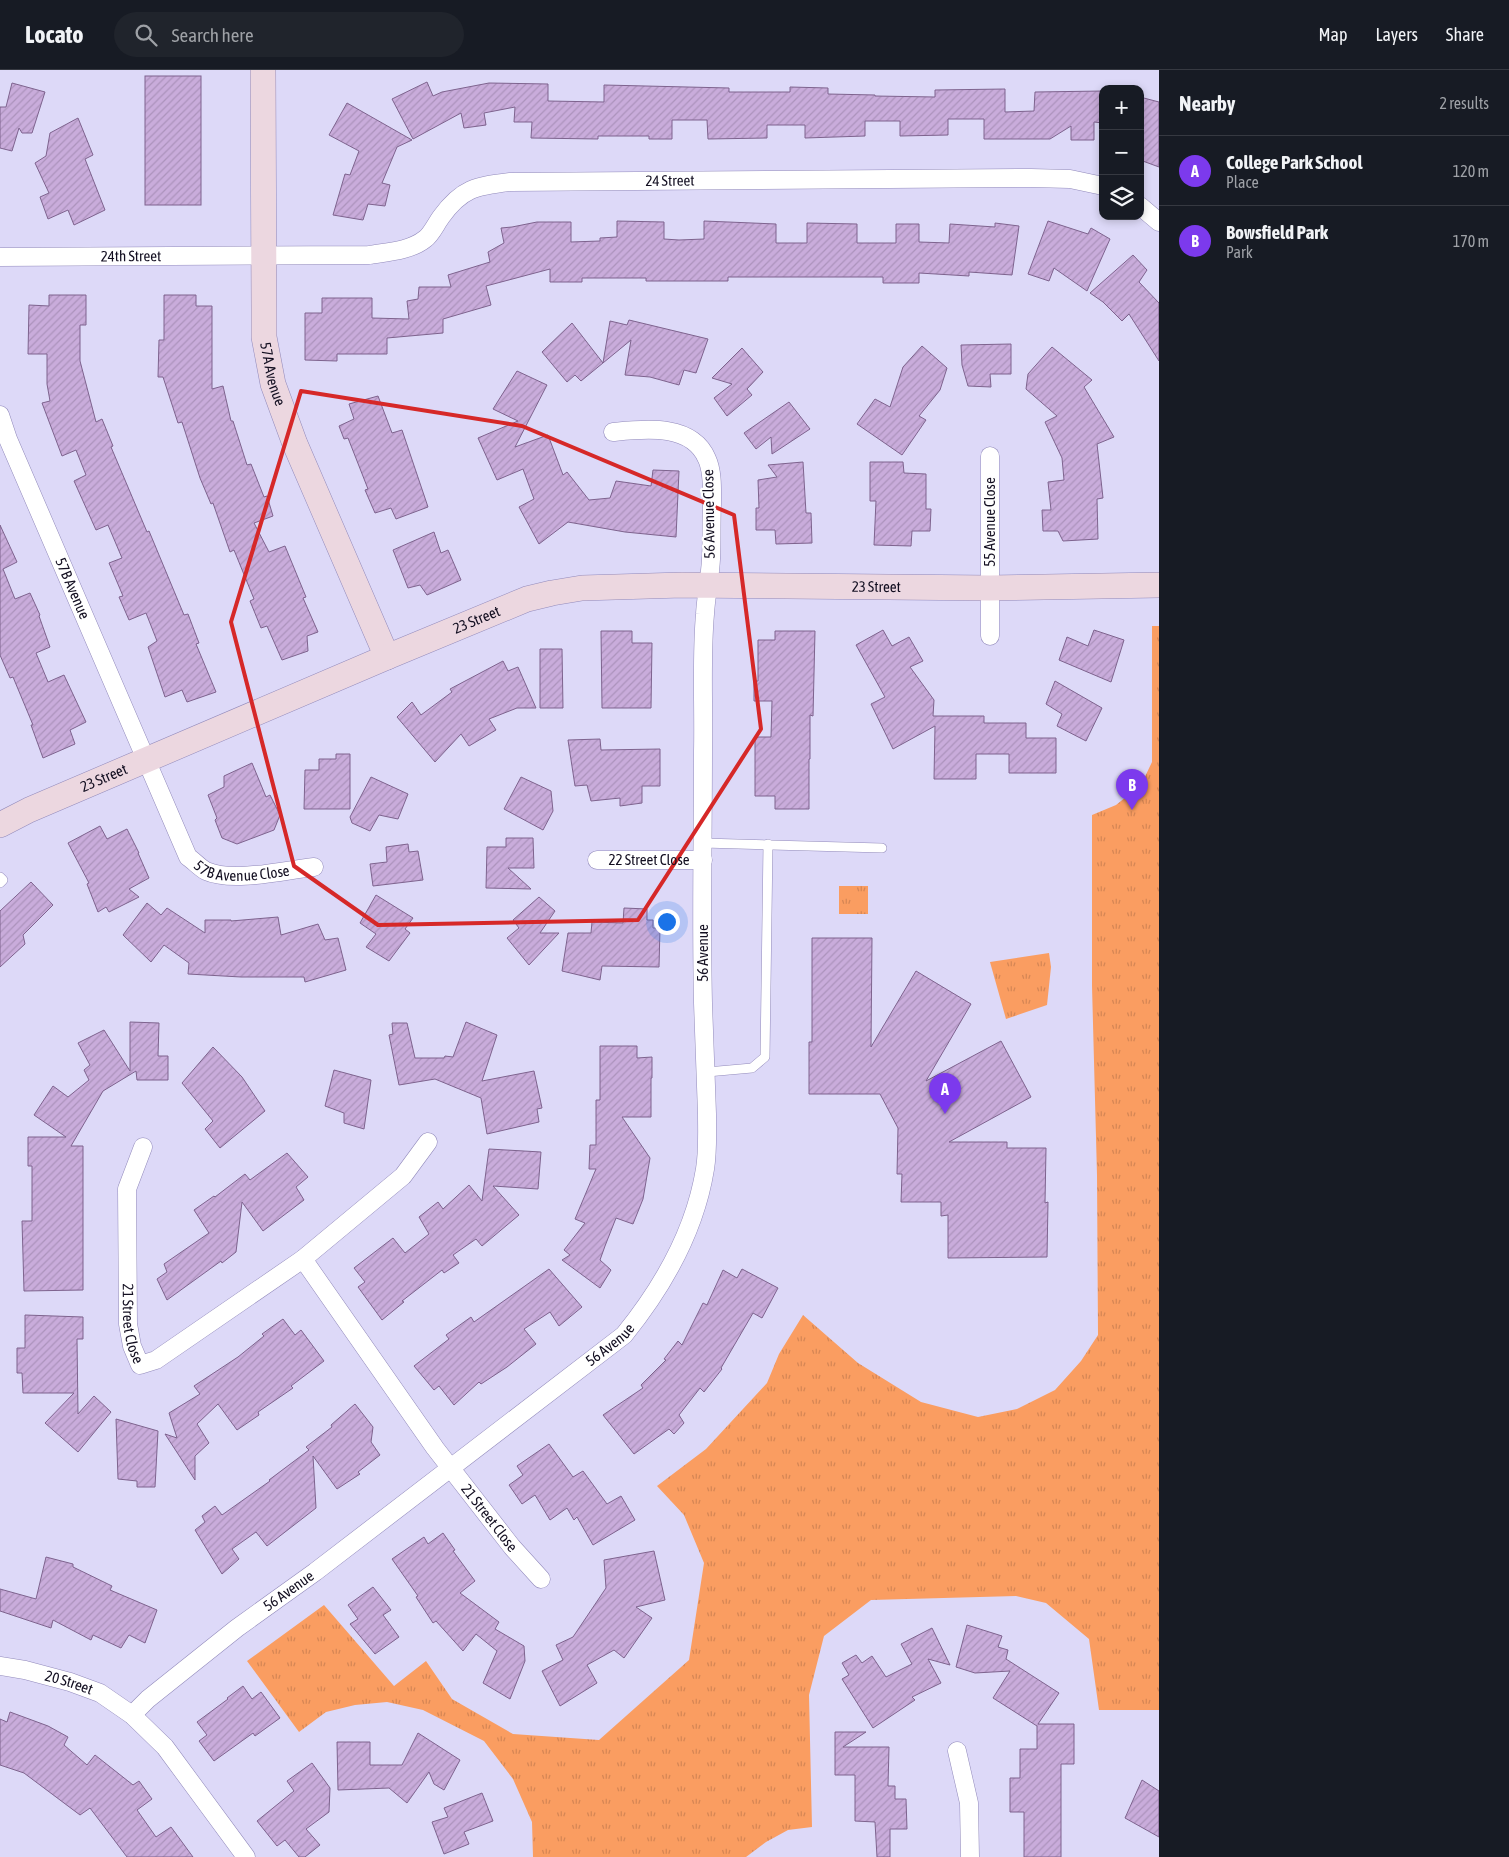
<!DOCTYPE html>
<html lang="en">
<head>
<meta charset="utf-8">
<style>
  body { margin:0; font-family:"Asap Condensed",sans-serif; background:#20242c; color:#f1f3f6 }
  .controls { position:absolute; right:15px; top:15px; display:grid; overflow:hidden; border-radius:10px; box-shadow:0 2px 8px #0003 }
  .controls button { width:45px; height:45px; display:grid; place-items:center; padding:0; border:0; border-bottom:1px solid #363941; background:#171b24; color:#f1f3f6; font:25px sans-serif }
  .you { position:absolute; left:666px; top:851px; width:18px; height:18px; margin:-12px; border:4px solid #fff; border-radius:50%; background:#1a73e8; box-shadow:0 0 0 8px #1a73e833 }
  .badge { display:grid; place-items:center; width:32px; height:32px; border-radius:50%; background:#7c3aed; color:#fff; font-size:16px; font-weight:700 }
  .pin { position:absolute; translate:-50% -41px; filter:drop-shadow(0 1px 2px #0008) }
  .pin::after { content:''; position:absolute; top:26px; width:18px; height:15px; background:inherit; clip-path:polygon(0 0,100% 0,50% 100%) }
  .list { margin:0; padding:0; list-style:none }
  h2 { display:flex; justify-content:space-between; align-items:center; height:65px; margin:0; padding:0 20px; font-size:21px }
  h2 small { font-size:16px; font-weight:400; color:#9ea1a6 }
  .list li { display:grid; grid-template-columns:32px 1fr auto; gap:15px; align-items:center; box-sizing:border-box; height:70px; padding:0 20px; border-top:1px solid #363941 }
  .list b { display:block; font-size:19px; white-space:nowrap }
  .list p { margin:0; font-size:16px; white-space:nowrap; color:#9ea1a6 }
  .list em { font-size:16px; font-style:normal; color:#9ea1a6 }
  .icon { flex:none; width:28px; height:28px; fill:none; stroke:currentColor; stroke-width:2; stroke-linecap:round; stroke-linejoin:round }
  .map { position:relative; flex:none; width:1159px; height:1787px; overflow:hidden }
  header { display:flex; align-items:center; gap:30px; box-sizing:border-box; height:70px; padding:0 25px; background:#171b24; border-bottom:1px solid #363941 }
  header strong { font-size:24px }
  nav { display:flex; gap:28px; margin-inline-start:auto; font-size:18px }
  .search { width:350px; height:45px; background:#20242c; display:flex; align-items:center; gap:12px; box-sizing:border-box; padding:0 18px; border-radius:28px; color:#9ea1a6; font-size:19px }
  main { display:flex }
  aside { flex:1; background:#171b24 }
  .map>svg:first-child { display:block }
  .grass { fill:url(#grass-tufts) }
  .building { fill:url(#building-hatch); stroke:#7e638e }
  .lines { fill:none; stroke-linecap:round; stroke-linejoin:round }
  .lane-casing { stroke:#928abb; stroke-width:10 }
  .street-casing { stroke:#928abb; stroke-width:19 }
  .secondary-casing { stroke:#928abb; stroke-width:26 }
  .lane { stroke:#fff; stroke-width:9 }
  .street { stroke:#fff; stroke-width:18 }
  .secondary { stroke:#ecd7e0; stroke-width:25 }
  .marked { fill:none; stroke:#d62828; stroke-width:4; stroke-linejoin:round }
  .labels { text-anchor:middle; stroke-width:4.5; stroke-linejoin:round; paint-order:stroke }
  .street-label { font-size:15px; fill:#120e20; stroke:#fefefe }
</style>
</head>
<body>
<header>
<strong>Locato</strong>
<div class="search"><svg class="icon" aria-label="search" viewBox="0 0 24 24"><circle cx="10" cy="10" r="6"/><path d="M15 15l6 6"/></svg>Search here</div>
<nav><a>Map</a><a>Layers</a><a>Share</a></nav>
</header>
<main>
<div class="map">
<svg width="1159" height="1787" viewBox="0 0 1159 1787">
  <defs>
    <pattern id="grass-tufts" width="24" height="20" patternUnits="userSpaceOnUse" patternTransform="scale(1.25)"><rect width="24" height="20" fill="#fa9d61"/><path d="M3 7l-1-3M5 7V3M7 7l1-3M15 17l-1-3M17 17v-4M19 17l1-3" fill="none" stroke="#d58654"/></pattern>
    <pattern id="building-hatch" width="6" height="6" patternUnits="userSpaceOnUse" patternTransform="scale(1.25)"><rect width="6" height="6" fill="#c9acdb"/><path d="M-1 1l2-2M0 6l6-6M5 7l2-2" fill="none" stroke="#ac93bc"/></pattern>
  </defs>
  <rect width="100%" height="100%" fill="#ddd9f8"/>
  <!-- grass -->
  <g class="grass">
    <path d="M1152,556h7v1084h-60l-10,-71 -43,-36 -30,-7 -145,4 -47,36 -15,59 3,132 -24,3 -22,12 -20,15h-213l-1,-35 -19,-43 -29,-38 -61,-31 -36,-8 -32,3 -29,7 -27,20 -52,-71 77,-56 70,81 32,-25 26,38 61,35 86,6 90,-80 15,-97 -20,-48 -27,-29 49,-37 61,-66 12,-29 24,-39 55,48 63,39 57,15 39,-8 38,-19 26,-29 17,-26 -1,-160 -5,-189v-171l24,-10 25,-20 11,-23z"/>
    <rect x="839" y="816" width="29" height="28"/>
    <path d="M1049,883l2,14 -4,38 -41,14 -16,-57z"/>
  </g>
  <!-- building -->
  <g class="building">
    <rect x="145" y="6" width="56" height="129"/>
    <path d="M427,12l6,14 9,-4 47,-9 59,1v17l56,1v-17l125,3v4h61v-5l38,1v6l47,1v1l60,1v-7l70,-1v23l29,-1 1,-19 68,-1v32l-9,-1v18h-23v-14l-21,13h-66v-20h-36v16l-48,1v-15h-35v15l-60,2v-13h-38v13l-59,1 -1,-19h-35v19h-23v-3h-51v3l-67,-1 1,-16h-18l1,-15 -31,6 2,12 -22,3 -3,-15 -48,26 -21,-40z"/>
    <path d="M12,13l33,9 -13,41h-10l-3,-5 -7,23 -12,-3v-41h6z"/>
    <path d="M1140,27l19,5v65l-19,-7 3,-17 -3,-1z"/>
    <path d="M347,33l65,37 -15,7 -15,36 8,2 -5,21 -17,-2 -5,16 -30,-5 12,-41 5,1 9,-24 -30,-16z"/>
    <path d="M78,48l15,37 -8,4 20,51 -31,15 -6,-15 -20,9 -8,-22 9,-4 -14,-30 11,-7 4,-23z"/>
    <path d="M617,151l47,1v17l15,1 25,-1v-18l72,3v19h31v-20l50,1v19h39v-19h23v18l30,1 1,-19 45,3v-4l24,3 -7,49 -43,-3v4l-50,-3v10h-36v-6h-155v4h-82v-3h-64v4h-32v-13l-64,17 5,19 -48,14v14l-56,5v16h-50v7l-32,-1v-47h17v-15h50v20l37,1 -2,-18 11,-2 1,-12h32l-3,-12 42,-13 -2,-10 16,-9 -3,-15 11,-1 25,-5h34v20l29,-1v-3l17,-1z"/>
    <path d="M1048,151l40,13 3,-6 19,11 -23,52 -33,-23 -5,13 -21,-7z"/>
    <path d="M1133,185l14,15 -8,12 20,21v58l-30,-47 -7,7 -19,-19 -13,-9z"/>
    <path d="M49,225h37v30h-6v36l16,61 6,-3 11,27 -2,1 36,85 2,-1 35,84 4,-1 11,29 -3,1 20,48 -29,10 -5,-12 -17,7 -17,-50 9,-6 -11,-28 -17,7 -10,-23 4,-1 -14,-33 13,-5 -14,-33 -12,5 -22,-49 12,-6 -10,-25 -14,6 -20,-53 8,-2 -3,-17v-30h-19l1,-49 20,1z"/>
    <path d="M164,225h32v11h16v83l11,-3 8,35h2l14,44 4,-1 13,33 3,-1 6,20 -19,7 15,29 16,-6 21,51 -3,1 15,34 -11,4 1,15 -26,9 -15,-34 -6,2 -11,-27 4,-2 -20,-49 -4,2 -17,-49 -2,1 -11,-26 -18,-56 -4,1 -15,-46h-5l1,-37h5z"/>
    <path d="M629,250l79,19 -12,34 -12,-3 -5,15 -29,-8 -25,-2 6,-35 -50,41 -6,-6 -8,7 -25,-30 30,-29 31,40 7,-42 17,4z"/>
    <path d="M1011,274v30h-21l1,13 -23,-1 -6,-21 -1,-20z"/>
    <path d="M922,276l25,22 -7,22 -21,26 7,4 -24,35 -45,-31 18,-25 15,8 13,-40z"/>
    <path d="M1052,277l40,33 -8,7 30,50 -17,7 6,54 -6,1 1,40 -35,2 -5,-10h-15l-1,-21h9l-3,-28 16,-2 -2,-22 -17,-36 12,-6 -31,-27 2,-15z"/>
    <path d="M742,278l21,24 -16,17 5,6 -25,21 -13,-18 18,-14 -20,-6z"/>
    <path d="M517,301l30,14 -32,62 33,-12 15,40 4,-3 22,28 21,-2 6,-17 35,5 2,-16 26,1 -3,66 -51,-5 -57,-10 -29,22 -20,-37 15,-8 -11,-30 -26,11 -19,-42 40,-17 -25,-12z"/>
    <path d="M378,326l14,37 10,-3 26,77 -32,12 -5,-11 -16,5 -10,-23 3,-1 -20,-51 -4,1 -5,-13 15,-7 -5,-15z"/>
    <path d="M789,332l21,27 -38,25 -1,-17 -15,12 -12,-16z"/>
    <path d="M803,392l3,51h5l1,30 -36,1 -1,-14h-19v-22h3l-1,-28 19,-3 -9,-12z"/>
    <path d="M870,392h33l1,11 22,1v35h5l-1,22h-18l-1,15 -37,-1 2,-44h-6z"/>
    <path d="M0,455l17,37 -14,7 12,30 15,-6 10,22 -1,1 11,31 -14,6 12,29 16,-7 22,47 -16,8 5,14 -32,14 -12,-33h2l-20,-48 -3,1 -10,-23z"/>
    <path d="M434,462l7,21 7,-3 13,30 -34,15 -7,-10 -12,3 -15,-38z"/>
    <path d="M883,560l9,16 17,-9 14,24 -13,6 24,33 -1,16h51v7h42v15h30v35h-47v-19h-33v25h-42l1,-53 -42,23 -22,-45 14,-7 -29,-52z"/>
    <path d="M1094,560l30,10 -13,42 -52,-22 8,-23 21,9z"/>
    <path d="M601,561h31v12h20l-1,65h-49z"/>
    <path d="M775,561h40l-2,85 -3,-1v44h-1v50h-34v-13h-20v-59h16l1,-36h-18v-20h4v-41h17z"/>
    <path d="M540,579h22l1,59h-23z"/>
    <path d="M503,591l5,10 10,-4 18,41h-19l-28,11 7,11 -27,16 -8,-12 -26,28 -38,-45 15,-15 9,13 31,-23 -2,-3z"/>
    <path d="M1055,611l47,27 -16,33 -29,-15 5,-12 -16,-10z"/>
    <path d="M600,669l1,11 59,-1v37h-18v17l-22,3v-8l-29,3 -4,-16 -12,1 -7,-46z"/>
    <path d="M336,684h14v55h-46l1,-39h14v-11h17z"/>
    <path d="M252,693l14,34 4,-2 10,20 -6,15 -37,14 -15,-6 -7,-18 2,-2 -9,-23 16,-8v-11z"/>
    <path d="M371,707l37,17 -10,25 -19,-4 -9,16 -18,-8 -2,-6z"/>
    <path d="M521,707l30,14 2,20 -10,19 -39,-21z"/>
    <path d="M100,756l7,13 20,-10 12,24h-1l11,25 -20,11 10,8 -30,15 -3,-5 -8,5 -11,-28 2,-1 -21,-40z"/>
    <path d="M506,768h27l1,30h-26l23,21 -45,-1 1,-41h19z"/>
    <path d="M408,774l1,8 9,-1 5,29 -50,6 -3,-22 17,-2 -1,-15z"/>
    <path d="M31,812l22,23 -30,30 2,9 -25,23v-56z"/>
    <path d="M376,825l37,23 -8,11 5,4 -21,28 -23,-14 10,-13 -16,-11z"/>
    <path d="M539,827l16,14 -15,22h19l-30,32 -22,-27 12,-10 -6,-8z"/>
    <path d="M147,833l14,12 6,-7 38,25v-13h26v1l47,-4 3,18 37,-11 7,16 13,-2 8,32 -41,12 -1,-5h-63l-53,-3 1,-11 -25,-18 -13,17 -28,-27z"/>
    <path d="M624,838l23,1v11h6v8h7l-1,39 -57,-1 -2,14 -38,-9 6,-38h23l1,-11 31,1z"/>
    <path d="M812,868h60l-1,109 45,-76 55,33 -45,77 75,-40 30,56 -82,45h58v6h39l-1,55 3,-1 -1,55 -99,1v-43l-7,1v-14h-40l1,-28h-5l1,-46 -18,-34h-71v-52h3z"/>
    <path d="M130,952l29,1 -1,33h10v24h-31l-1,-9 -33,20 -32,55h12v144l-59,1 -2,-70h10v-55h-4v-29h38l-32,-22 19,-29 15,11 21,-17 -5,-10 6,-5 -12,-22 26,-13 26,41z"/>
    <path d="M466,952l31,13 -15,46 52,-10 8,37 -5,1 2,13 -52,12 -6,-36 -46,-19 -36,6 -10,-50 4,-1 -1,-11h15l8,35h29l1,-2 8,1z"/>
    <path d="M600,976h37v12l15,-1v21h-1v39h-29l28,41 -7,41 -10,25 -17,-6 -11,28 -5,14 11,10 -11,18 -38,-28 8,-5 -6,-5 21,-27 -10,-4 21,-50h-7l1,-24h6v-45h4z"/>
    <path d="M213,977l29,30 23,34 -45,37 -15,-19 8,-8 -31,-38z"/>
    <path d="M334,1000l37,10 -7,49 -20,-6v-10l-19,-7z"/>
    <path d="M489,1079l52,3 -3,37 -45,-3 26,29 -37,31 -6,-7 -23,16 6,8 -15,10 -2,-3 -40,31 2,1 -22,18 -24,-33 7,-5 -11,-14 39,-30 12,15 24,-19 -10,-17 19,-15 5,7 26,-24 13,16z"/>
    <path d="M287,1083l21,24 -12,10 8,13 -41,31 -21,-29 -6,50 -14,11 -1,-2 -54,39 -10,-21 10,-7 -3,-8 45,-31 -15,-23 20,-14 1,1 30,-23 5,6z"/>
    <path d="M549,1199l33,38 -23,19 -9,-14 -26,17 12,15 -29,23 -26,17 -2,-2 -25,23 -15,-19 -5,4 -20,-24 35,-27 -3,-4 25,-18 3,5z"/>
    <path d="M742,1199l36,19 -16,30 -9,-5 -32,55 1,1 -18,23 -4,-4 -21,27 5,8 -10,11 -5,-5 -35,25 -31,-39 40,-27 -2,-3 25,-25 -2,-1 14,-18 4,4 21,-42 4,2 16,-35 14,8z"/>
    <path d="M25,1245l58,2v22h-6l1,75 16,-18 17,16 -33,40 -33,-29 29,-30h-51l-1,-20h-5v-25h8z"/>
    <path d="M283,1249l12,16 6,-5 23,31 -33,25 2,2 -35,24 1,3 -22,15 -19,-26 -21,20 12,19 -14,13v24l-30,-46 12,4 -8,-25 31,-19 -6,-8 44,-29 26,-21 -2,-2z"/>
    <path d="M355,1334l18,23 -2,15 9,13 -22,17 2,2 -23,15 -24,-33 3,52 -49,38 -11,-14 -24,17 7,10 -17,15 -27,-44 10,-8 -3,-6 13,-10 7,9 48,-34 -1,-1 40,-30 -3,-3 26,-20 -1,-2z"/>
    <path d="M116,1349l42,12 -3,56h-18v-6l-19,-2z"/>
    <path d="M549,1374l24,33 10,-6 24,33 14,-8 14,24 -42,25 -16,-28 -3,3 -7,-12 -17,12 -15,-25 -13,9 -13,-19 14,-10 -6,-9z"/>
    <path d="M443,1463l12,17 -2,1 22,30 -15,12 39,29 -4,7 29,17 1,15 -15,38 -27,-16 14,-32 -21,-17 -13,17 -27,-30 -3,2 -17,-26 2,-1 -26,-37 32,-22 4,7z"/>
    <path d="M654,1481l11,49 -29,7 16,11 -28,40 -10,-8 -27,15 10,18 -37,23 -18,-35 21,-11 -7,-15 17,-8 33,-49 -2,-28z"/>
    <path d="M46,1487l27,7v3l39,19 -2,4 47,20 -12,33 -16,-8 -8,13 -28,-13 -2,5 -38,-20 -2,8 -51,-17v-22l36,10z"/>
    <path d="M373,1517l18,23 -8,5 16,22 -24,17 -25,-30 8,-5 -10,-14z"/>
    <path d="M967,1555l35,11 -4,11 10,3 -2,9 53,34 -21,31h36v40h-13v93h-37v-45h-14v-34h10v-29h17v-23l-44,-28 17,-27 -35,2 -19,-6z"/>
    <path d="M932,1558l18,37 -22,-6 13,24 -29,14 3,3 -42,28 -31,-49 7,-4 -7,-12 14,-8 6,8 10,-7 14,21 26,-13 -11,-20z"/>
    <path d="M243,1616l9,13 9,-7 19,26 -25,18 -2,-3 -39,28 -15,-20 8,-6 -10,-13 31,-23 -1,-1z"/>
    <path d="M10,1642l38,14 20,11 -4,8 23,20 8,-10 38,30 6,-4 13,18 -15,11 19,27 15,-10 22,30h-66l-37,-49 -10,7 -56,-42 -24,-8v-46l7,3z"/>
    <path d="M835,1662h31l-23,15h46l-1,39h7v13h11l1,30h-17v28h-13l-2,-35 -20,-1v-46h-20z"/>
    <path d="M418,1663l42,27 -16,30 -10,-6 -5,-12 -22,31 -18,-15 -51,2 -1,-48h33v23h32z"/>
    <path d="M312,1693l18,25 -1,24 -23,17 14,16 -15,12h-6l-14,-17 -8,6 -20,-25 37,-30 -7,-10z"/>
    <path d="M1142,1710l17,11v46l-34,-19z"/>
    <path d="M482,1723l11,28 -29,11 5,12 -25,10 -12,-32 16,-5 -4,-9z"/>
  </g>
  <g class="lines">
    <!-- lane casing -->
    <g class="lane-casing">
      <g id="lane">
        <path d="M703,773l179,5"/>
        <path d="M0,807l3,3 -3,3"/>
        <path d="M707,1002l45,-4 13,-11 3,-213"/>
      </g>
    </g>
    <!-- street casing -->
    <g class="street-casing">
      <g id="street">
        <path d="M1140,136l19,16"/>
        <path id="s1" d="M0,187l369,-2c18,-3 41,-4 56,-16 6,-4 11,-15 16,-22 21,-29 35,-31 69,-35l521,-4 39,1 33,7"/>
        <path id="s2" d="M0,345l8,24 180,418c6,4 12,11 18,14 27,12 79,-1 108,-4"/>
        <path d="M990,566v-180"/>
        <path id="s3" d="M597,790h106"/>
        <path id="s4" d="M143,1077l-16,42 1,135 4,22 8,19 16,-5 147,-101 100,-83 25,-34"/>
        <path id="s5" d="M303,1189l132,189 77,99 29,32"/>
        <path id="s6" d="M0,1596l25,4 45,12 30,11 32,22 33,32 81,110"/>
        <path id="s7" d="M132,1645l16,-16 89,-71 78,-56 309,-237c38,-47 71,-104 81,-166 3,-18 2,-37 2,-55 -1,-37 -3,-74 -4,-111 -2,-84 0,-168 0,-252 1,-45 -2,-92 2,-137 1,-18 5,-36 6,-55 1,-18 0,-37 1,-55 0,-14 1,-32 -5,-45 -15,-36 -63,-30 -94,-27"/>
        <path d="M957,1681l12,52 1,54"/>
      </g>
    </g>
    <!-- secondary casing -->
    <g class="secondary-casing">
      <g id="secondary">
        <path id="s8" d="M263,0l1,240v27l9,47 22,60 92,213"/>
        <path id="s9" d="M0,755l29,-15 358,-153 140,-58 25,-6 30,-5 100,-3 308,3 169,-3"/>
      </g>
    </g>
    <!-- lane -->
    <use href="#lane" class="lane"/>
    <!-- street -->
    <use href="#street" class="street"/>
    <!-- secondary -->
    <use href="#secondary" class="secondary"/>
  </g>
  <!-- marked area -->
  <path class="marked" d="M301,321l221,35 212,89 27,214 -123,191 -260,5 -84,-59 -63,-244z"/>
  <g class="labels">
    <!-- street labels -->
    <g class="street-label">
      <text dy="5" stroke="none"><textPath href="#s1" startOffset="696">24 Street</textPath></text>
      <text dy="5" stroke="none"><textPath href="#s1" startOffset="131">24th Street</textPath></text>
      <text dy="5" stroke="none"><textPath href="#s8" startOffset="305">57A Avenue</textPath></text>
      <text transform="translate(709 444) rotate(-91)" y="5">56 Avenue Close</text>
      <text transform="translate(990 452) rotate(-90)" y="5">55 Avenue Close</text>
      <text dy="5" stroke="none"><textPath href="#s9" startOffset="924">23 Street</textPath></text>
      <text dy="5" stroke="none"><textPath href="#s2" startOffset="188">57B Avenue</textPath></text>
      <text dy="5" stroke="none"><textPath href="#s9" startOffset="519">23 Street</textPath></text>
      <text dy="5" stroke="none"><textPath href="#s9" startOffset="114">23 Street</textPath></text>
      <text dy="5" stroke="none"><textPath href="#s3" startOffset="52">22 Street Close</textPath></text>
      <text dy="5" stroke="none"><textPath href="#s2" startOffset="539">57B Avenue Close</textPath></text>
      <text transform="translate(703 883) rotate(-90)" y="5">56 Avenue</text>
      <text dy="5" stroke="none"><textPath href="#s4" startOffset="180">21 Street Close</textPath></text>
      <text dy="5" stroke="none"><textPath href="#s7" startOffset="605">56 Avenue</textPath></text>
      <text dy="5" stroke="none"><textPath href="#s5" startOffset="319">21 Street Close</textPath></text>
      <text dy="5" stroke="none"><textPath href="#s7" startOffset="200">56 Avenue</textPath></text>
      <text dy="5" stroke="none"><textPath href="#s6" startOffset="71">20 Street</textPath></text>
    </g>
  </g>
</svg>
<div class="controls">
<button>+</button>
<button>−</button>
<button><svg class="icon" aria-label="layers" viewBox="0 0 24 24"><path d="M12 4l9 5-9 5-9-5zM3 14l9 5 9-5"/></svg></button>
</div>
<div class="you"></div>
<div class="pin badge" style="left:945px;top:1044px">A</div>
<div class="pin badge" style="left:1132px;top:740px">B</div>
</div>
<aside>
<h2>Nearby<small>2 results</small></h2>
<ul class="list">
<li><span class="badge">A</span><div><b>College Park School</b><p>Place</p></div><em>120 m</em></li>
<li><span class="badge">B</span><div><b>Bowsfield Park</b><p>Park</p></div><em>170 m</em></li>
</ul>
</aside>
</main>
</body>
</html>
